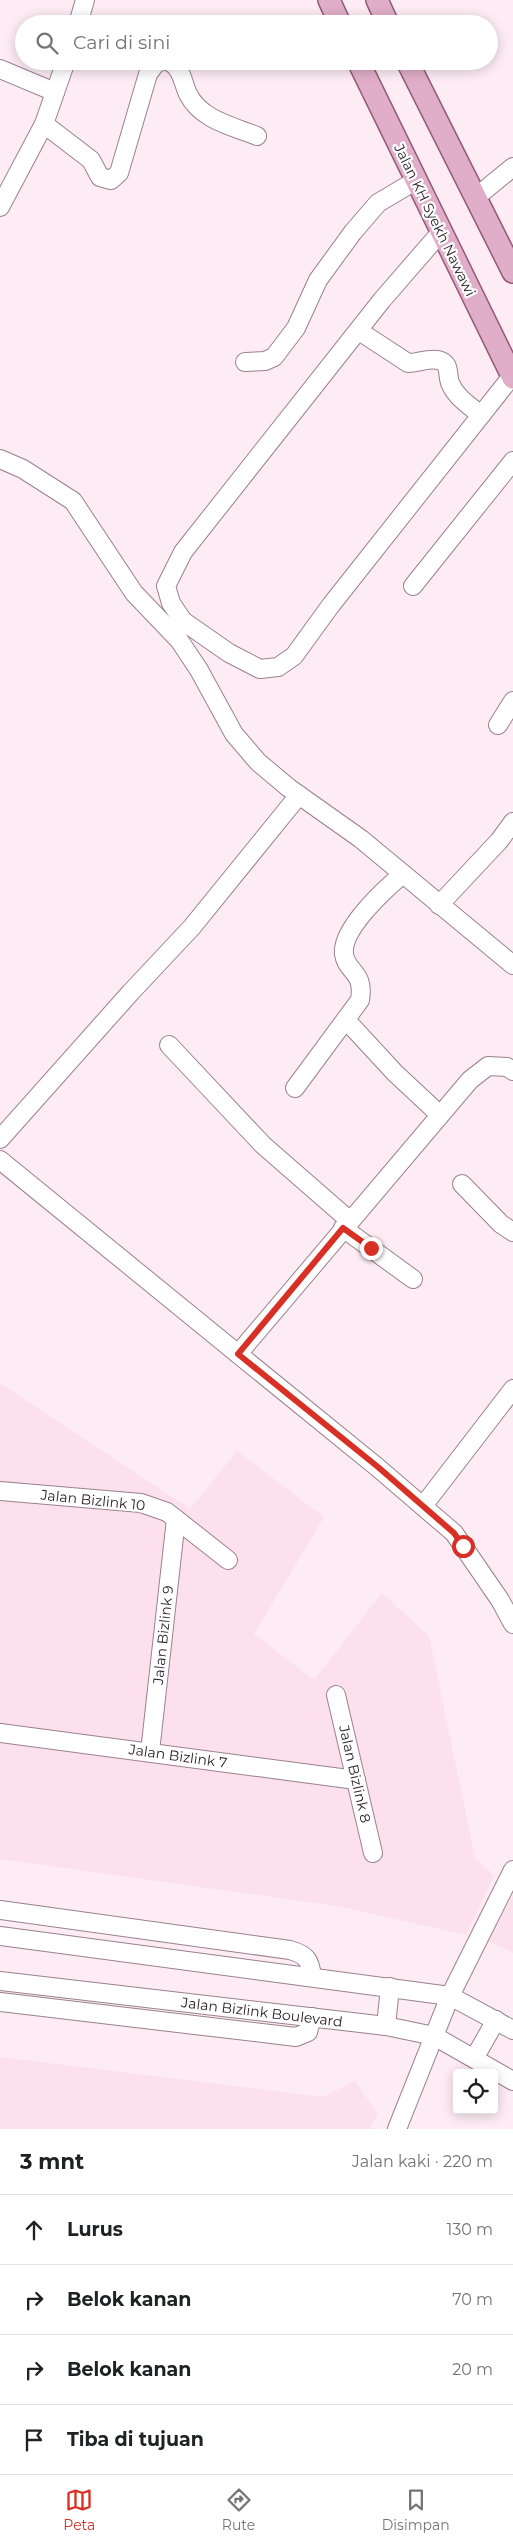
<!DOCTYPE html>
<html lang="id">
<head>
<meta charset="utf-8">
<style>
  body { margin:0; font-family:Montserrat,sans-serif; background:#f2f2f2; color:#202124 }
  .controls { position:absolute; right:15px; bottom:15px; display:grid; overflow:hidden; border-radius:5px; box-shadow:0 2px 12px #0003 }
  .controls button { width:45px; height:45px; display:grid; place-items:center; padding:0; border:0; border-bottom:1px solid #e0e0e0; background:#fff; color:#202124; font:25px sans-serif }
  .stop { position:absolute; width:15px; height:15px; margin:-11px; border:4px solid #d93025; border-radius:50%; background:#fff }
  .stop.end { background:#d93025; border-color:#fff; box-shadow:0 1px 5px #0008 }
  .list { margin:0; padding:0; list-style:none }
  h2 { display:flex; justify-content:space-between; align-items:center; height:65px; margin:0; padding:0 20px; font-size:21px }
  h2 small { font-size:16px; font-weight:400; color:#757577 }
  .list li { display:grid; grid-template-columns:32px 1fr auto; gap:15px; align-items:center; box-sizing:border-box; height:70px; padding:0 20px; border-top:1px solid #e0e0e0 }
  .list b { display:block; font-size:19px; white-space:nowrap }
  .list em { font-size:16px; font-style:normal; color:#757577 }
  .icon { flex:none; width:28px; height:28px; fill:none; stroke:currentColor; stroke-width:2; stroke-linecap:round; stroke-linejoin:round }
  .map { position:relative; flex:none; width:513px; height:2129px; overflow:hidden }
  .search { position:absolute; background:#fff; box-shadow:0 2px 12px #0003; left:15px; right:15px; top:15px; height:55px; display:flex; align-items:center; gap:12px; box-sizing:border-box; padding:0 18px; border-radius:28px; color:#757577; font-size:19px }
  .sheet { height:345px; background:#fff }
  nav { display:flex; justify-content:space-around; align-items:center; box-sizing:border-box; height:70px; border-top:1px solid #e0e0e0; background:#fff; font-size:14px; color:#757577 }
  nav a { display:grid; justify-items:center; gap:2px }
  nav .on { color:#d93025 }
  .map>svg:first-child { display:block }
  .built { fill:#fce0ed }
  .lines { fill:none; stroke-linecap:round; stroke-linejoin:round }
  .minor-casing { stroke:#9a818d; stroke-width:20 }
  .major-casing { stroke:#945a78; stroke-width:24 }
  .minor { stroke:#fff; stroke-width:18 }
  .major { stroke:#e0aec8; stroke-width:21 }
  .route { stroke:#d93025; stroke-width:6 }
  .labels { text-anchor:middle; stroke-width:4.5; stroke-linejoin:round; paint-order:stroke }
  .street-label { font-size:14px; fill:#2c2227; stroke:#fefefe }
</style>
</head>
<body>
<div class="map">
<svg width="513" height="2129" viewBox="0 0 513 2129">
  <rect width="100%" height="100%" fill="#fdecf3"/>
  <!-- built -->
  <g class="built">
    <path d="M0,1383l190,126 47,-58 87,66 -70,117 60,46 68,-87 47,43 46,222 19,18 -28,59 -129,-29 -337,-47z"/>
    <path d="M513,1895v58l-25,-12z"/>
    <path d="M0,2057l322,40 33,-16 23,33 -9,15h-369z"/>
  </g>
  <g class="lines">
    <!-- minor casing -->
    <g class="minor-casing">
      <g id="minor">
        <path d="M78,24l7,-24"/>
        <path d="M169,61c14,9 13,20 19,33 13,26 44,32 69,42"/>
        <path d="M0,69l55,23"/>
        <path d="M44,124l47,36 9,17 11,3 8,-7 29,-99 8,-11 7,-2"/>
        <path d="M475,198l38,-31"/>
        <path d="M0,207l44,-83 22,-63"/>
        <path d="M441,232l-59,68 -199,252 -17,34 5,17 12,18 46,32 31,16 18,-2 16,-11 37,-51 181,-229"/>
        <path d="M359,331l49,32c10,0 20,-5 30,-3 14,3 8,16 13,25 6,13 19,21 30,30"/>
        <path d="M245,362l20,-1 9,-4 22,-29 22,-48 35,-48 25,-29 37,-22"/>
        <path d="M0,459l23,10 50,32 61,92 45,47 20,30 35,64 24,28 31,26 72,51 152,126"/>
        <path d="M413,586l100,-125"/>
        <path d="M498,725l15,-24"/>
        <path d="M439,905l60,-64 14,-19"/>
        <path d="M346,1020l49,53 45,42"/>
        <path d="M169,1045l94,100 86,75"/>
        <path d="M295,1088l65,-88c5,-29 -14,-28 -16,-46 -3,-25 41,-65 59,-80"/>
        <path d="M0,1139l131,-147 61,-65 107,-132"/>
        <path d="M0,1160l238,194 232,-274 18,-14 19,1 6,4"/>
        <path d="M462,1184l39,40 12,8"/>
        <path d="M343,1228l70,51"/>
        <path d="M238,1354l139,113 77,66 46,67 13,24"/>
        <path d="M0,1491l141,12 26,9 61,48"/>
        <path d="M423,1506l90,-117"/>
        <path d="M336,1695l37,158"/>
        <path d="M0,1733l356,47"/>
        <path d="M150,1752l26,-233"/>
        <path d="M0,1910l290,40c17,5 20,10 22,27"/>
        <path d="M0,1936l450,60 63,34"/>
        <path d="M0,1981l386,45 48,10 79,45"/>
        <path d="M0,2002l296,35 12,-5 4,-15"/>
        <path d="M386,2026l4,-39"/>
        <path d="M475,2057l21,-37"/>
        <path d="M397,2129l53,-133 63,-126"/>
      </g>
    </g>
    <!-- major casing -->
    <g class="major-casing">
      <g id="major">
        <path d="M329,0l11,24"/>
        <path d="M377,0l11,24"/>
        <path d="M358,61l155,317"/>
        <path d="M407,61l106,211"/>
      </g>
    </g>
    <!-- minor -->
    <use href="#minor" class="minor"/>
    <!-- major -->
    <use href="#major" class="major"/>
  </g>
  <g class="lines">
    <!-- route -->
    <path class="route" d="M371,1248l-28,-20 -105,126 140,113 76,66 9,13"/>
  </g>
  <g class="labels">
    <!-- street labels -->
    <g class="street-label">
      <text transform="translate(435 220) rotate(64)" y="5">Jalan KH Syekh Nawawi</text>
      <text transform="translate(93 1500) rotate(6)" y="5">Jalan Bizlink 10</text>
      <text transform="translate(163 1635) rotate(-84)" y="5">Jalan Bizlink 9</text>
      <text transform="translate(178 1756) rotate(8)" y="5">Jalan Bizlink 7</text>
      <text transform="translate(355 1774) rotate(77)" y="5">Jalan Bizlink 8</text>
      <text transform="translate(262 2012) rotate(7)" y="5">Jalan Bizlink Boulevard</text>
    </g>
  </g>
</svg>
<div class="controls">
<button><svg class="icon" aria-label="locate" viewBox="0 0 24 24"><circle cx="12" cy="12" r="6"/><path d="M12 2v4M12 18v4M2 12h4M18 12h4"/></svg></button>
</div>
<div class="stop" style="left:463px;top:1546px"></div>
<div class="stop end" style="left:371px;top:1248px"></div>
<div class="search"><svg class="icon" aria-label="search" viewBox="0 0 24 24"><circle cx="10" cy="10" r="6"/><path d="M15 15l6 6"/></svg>Cari di sini</div>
</div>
<section class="sheet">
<h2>3 mnt<small>Jalan kaki · 220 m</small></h2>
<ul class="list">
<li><svg class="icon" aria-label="ahead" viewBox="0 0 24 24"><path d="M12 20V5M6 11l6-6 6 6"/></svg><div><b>Lurus</b></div><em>130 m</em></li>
<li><svg class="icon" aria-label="right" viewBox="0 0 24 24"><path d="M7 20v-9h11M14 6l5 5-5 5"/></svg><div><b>Belok kanan</b></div><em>70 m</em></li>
<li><svg class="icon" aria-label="right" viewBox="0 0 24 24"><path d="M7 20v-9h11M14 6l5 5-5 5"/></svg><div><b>Belok kanan</b></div><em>20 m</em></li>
<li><svg class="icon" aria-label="arrive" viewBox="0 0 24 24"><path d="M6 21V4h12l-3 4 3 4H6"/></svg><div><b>Tiba di tujuan</b></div></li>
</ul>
</section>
<nav>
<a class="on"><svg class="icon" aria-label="map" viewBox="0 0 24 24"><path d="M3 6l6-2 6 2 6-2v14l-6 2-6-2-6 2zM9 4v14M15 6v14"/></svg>Peta</a>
<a><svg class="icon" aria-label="directions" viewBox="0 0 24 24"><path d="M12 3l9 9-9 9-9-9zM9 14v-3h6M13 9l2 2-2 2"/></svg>Rute</a>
<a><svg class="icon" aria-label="saved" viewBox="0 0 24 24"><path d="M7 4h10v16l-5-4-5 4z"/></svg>Disimpan</a>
</nav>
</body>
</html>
